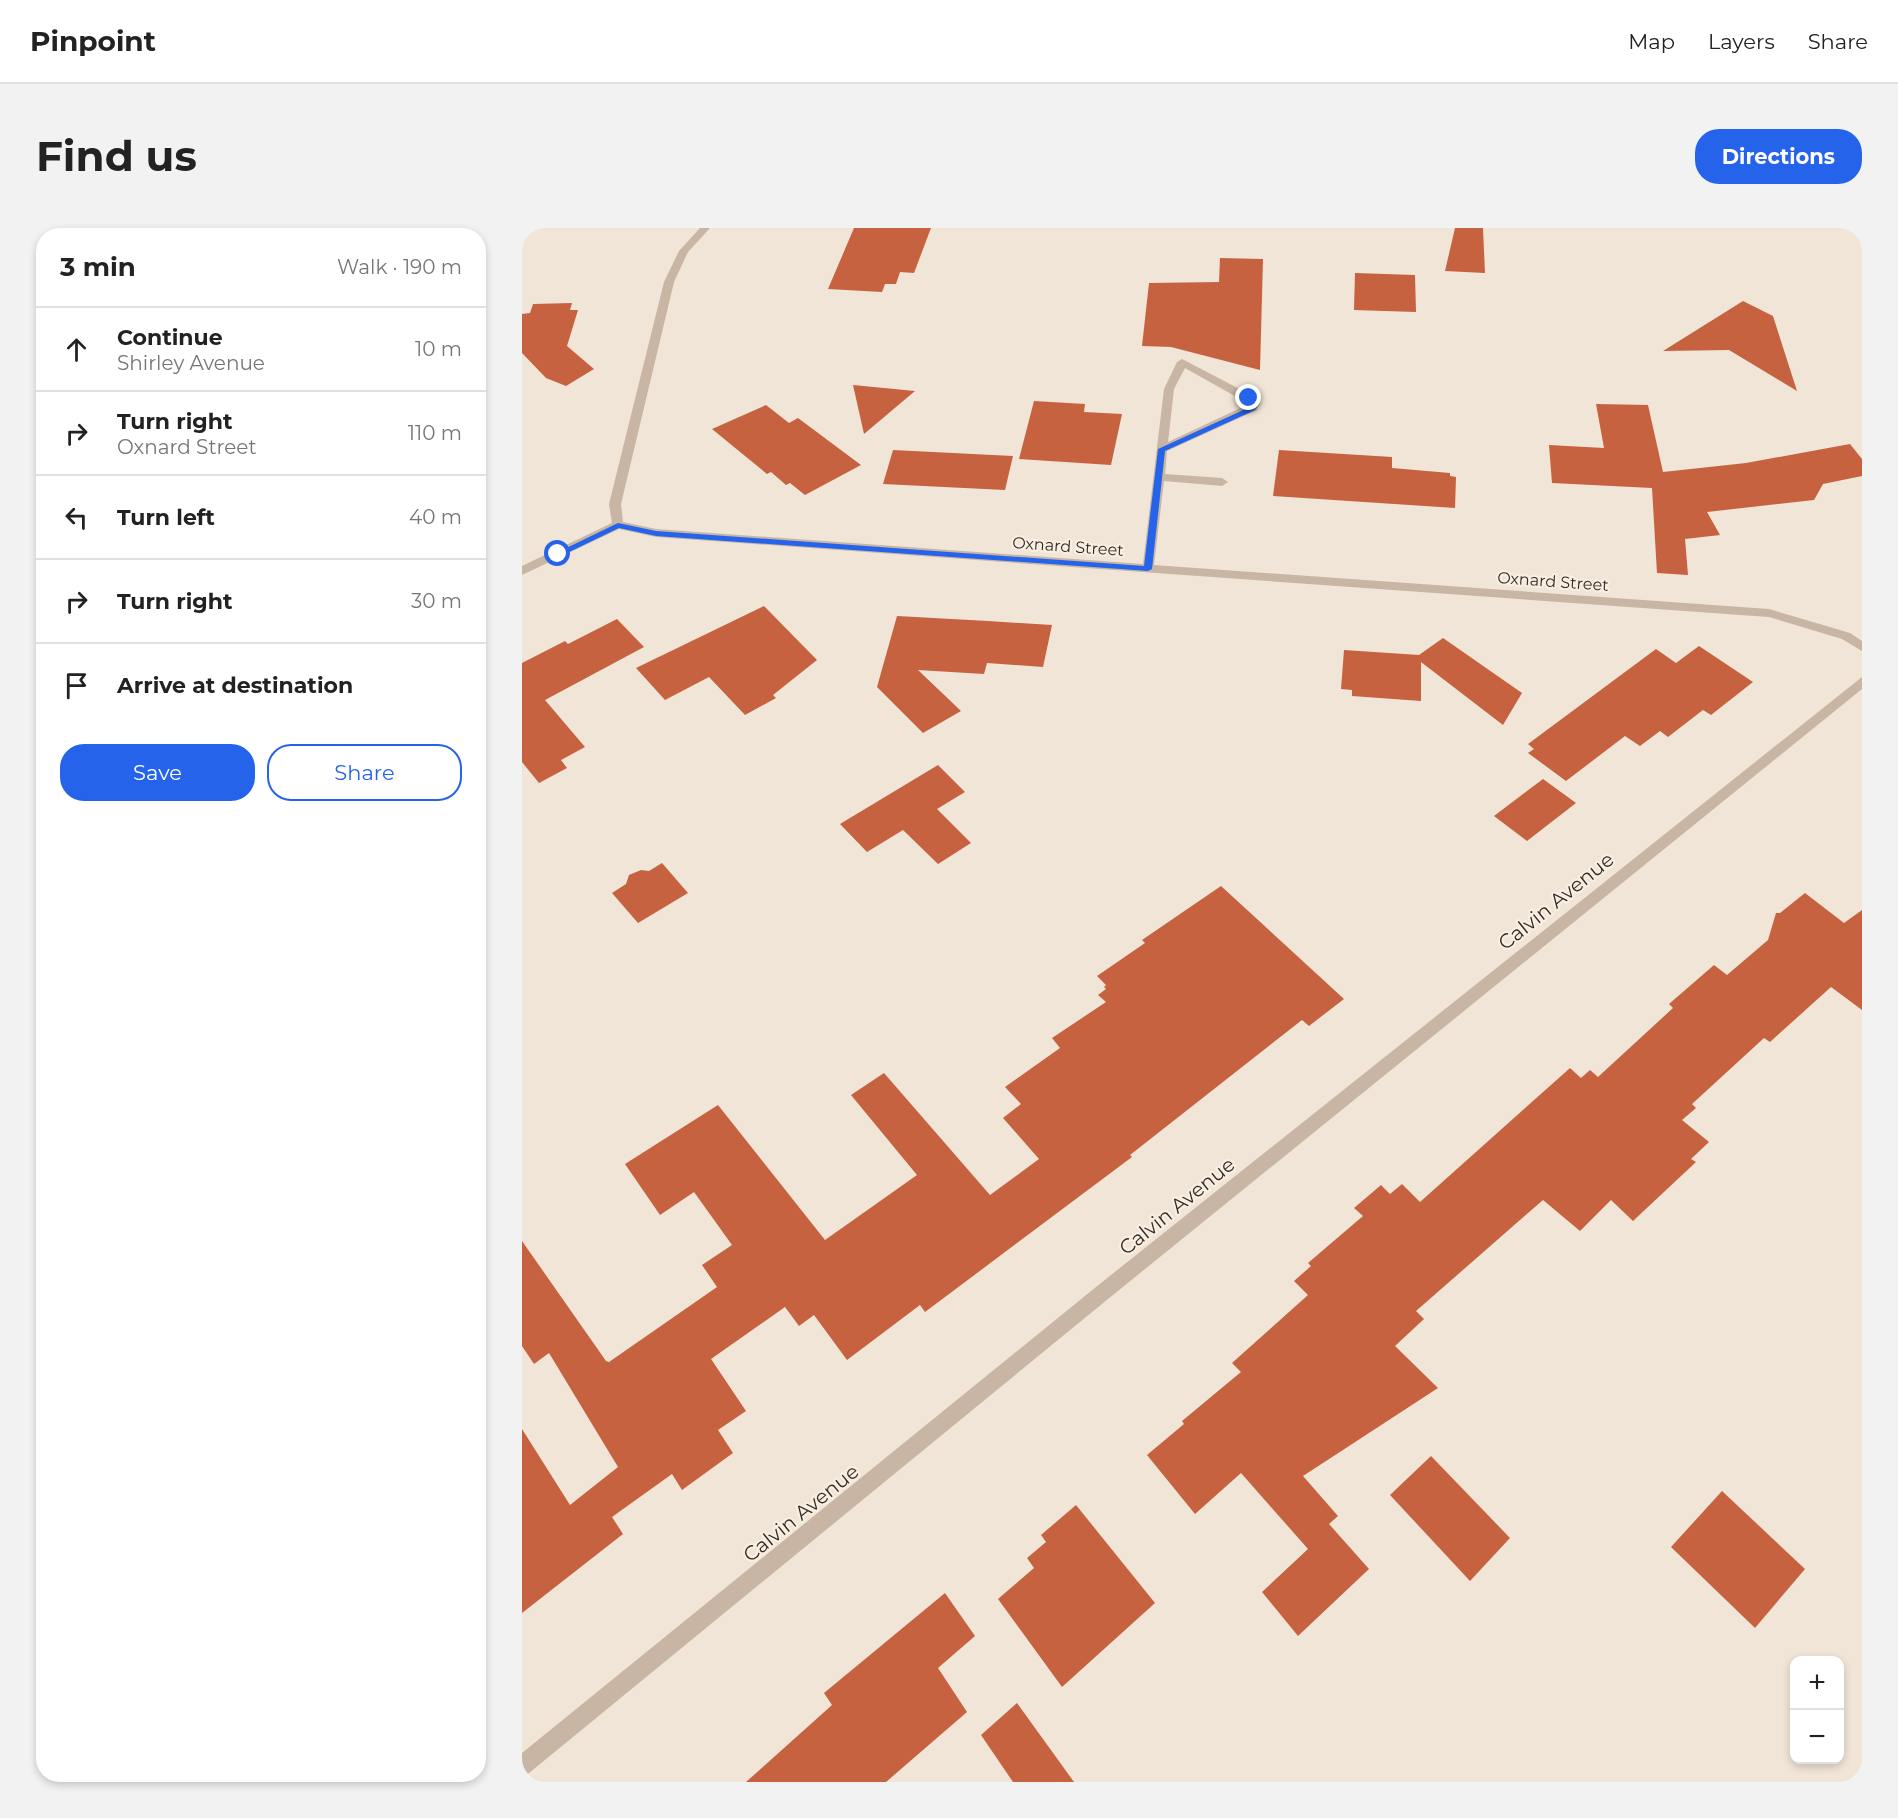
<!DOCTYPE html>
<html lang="en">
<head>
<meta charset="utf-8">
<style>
  body { margin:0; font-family:Montserrat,sans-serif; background:#f2f2f2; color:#222 }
  .controls { position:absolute; right:18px; bottom:18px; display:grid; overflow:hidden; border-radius:12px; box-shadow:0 3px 9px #0003 }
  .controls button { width:54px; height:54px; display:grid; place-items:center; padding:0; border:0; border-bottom:2px solid #e0e0e0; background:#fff; color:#222; font:30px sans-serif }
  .stop { position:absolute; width:18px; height:18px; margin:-14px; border:4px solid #2563eb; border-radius:50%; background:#fff }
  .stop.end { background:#2563eb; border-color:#fff; box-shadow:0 2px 6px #0008 }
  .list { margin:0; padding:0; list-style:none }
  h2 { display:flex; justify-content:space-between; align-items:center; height:78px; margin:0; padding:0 24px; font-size:26px }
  h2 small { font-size:20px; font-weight:400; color:#767676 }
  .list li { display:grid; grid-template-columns:39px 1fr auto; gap:18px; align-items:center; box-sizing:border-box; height:84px; padding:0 24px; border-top:2px solid #e0e0e0 }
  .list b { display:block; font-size:22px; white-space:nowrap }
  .list p { margin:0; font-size:20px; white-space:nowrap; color:#767676 }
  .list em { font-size:20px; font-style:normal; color:#767676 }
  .actions { display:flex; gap:12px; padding:18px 24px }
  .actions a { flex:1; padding:14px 0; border:2px solid #2563eb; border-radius:24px; text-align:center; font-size:21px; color:#2563eb }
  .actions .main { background:#2563eb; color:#fff }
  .icon { flex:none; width:33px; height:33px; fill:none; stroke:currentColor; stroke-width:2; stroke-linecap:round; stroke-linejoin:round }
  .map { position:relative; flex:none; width:1340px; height:1554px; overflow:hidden; border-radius:24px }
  header { display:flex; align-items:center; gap:36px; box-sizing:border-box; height:84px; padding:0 30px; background:#fff; border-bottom:2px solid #e0e0e0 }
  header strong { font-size:28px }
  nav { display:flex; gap:33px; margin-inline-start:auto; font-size:21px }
  .intro { display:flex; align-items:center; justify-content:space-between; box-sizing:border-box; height:144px; padding:0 36px }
  h1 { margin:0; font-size:42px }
  .button { padding:15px 27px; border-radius:24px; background:#2563eb; color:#fff; font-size:21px; font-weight:700 }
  main { display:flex; gap:36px; padding:0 36px }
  aside { flex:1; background:#fff; border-radius:24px; box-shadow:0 3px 9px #0003 }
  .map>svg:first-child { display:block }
  .building { fill:#c6623f }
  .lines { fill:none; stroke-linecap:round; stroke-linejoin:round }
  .minor { fill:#c8b5a3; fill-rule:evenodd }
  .route { fill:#2563eb }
  .labels { text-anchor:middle; stroke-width:4.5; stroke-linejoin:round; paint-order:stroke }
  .far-street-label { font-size:16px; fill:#332a25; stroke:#f8efe2 }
  .street-label { font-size:20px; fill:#332a25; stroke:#f8efe2 }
</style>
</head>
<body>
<header>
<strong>Pinpoint</strong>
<nav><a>Map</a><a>Layers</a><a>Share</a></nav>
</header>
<div class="intro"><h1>Find us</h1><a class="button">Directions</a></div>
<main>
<aside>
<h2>3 min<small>Walk · 190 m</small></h2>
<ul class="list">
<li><svg class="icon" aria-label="ahead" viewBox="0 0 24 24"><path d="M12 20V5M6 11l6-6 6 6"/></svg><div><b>Continue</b><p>Shirley Avenue</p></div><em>10 m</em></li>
<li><svg class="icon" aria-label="right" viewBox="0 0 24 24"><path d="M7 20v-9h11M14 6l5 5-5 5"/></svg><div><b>Turn right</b><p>Oxnard Street</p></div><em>110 m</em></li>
<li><svg class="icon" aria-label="left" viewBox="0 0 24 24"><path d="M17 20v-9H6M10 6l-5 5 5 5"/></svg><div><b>Turn left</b></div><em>40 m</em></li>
<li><svg class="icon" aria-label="right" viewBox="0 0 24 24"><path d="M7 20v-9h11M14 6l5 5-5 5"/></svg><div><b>Turn right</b></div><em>30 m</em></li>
<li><svg class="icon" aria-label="arrive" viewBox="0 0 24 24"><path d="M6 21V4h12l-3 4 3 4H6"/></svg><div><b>Arrive at destination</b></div></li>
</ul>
<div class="actions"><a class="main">Save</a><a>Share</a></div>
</aside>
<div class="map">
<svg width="1340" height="1554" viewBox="0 0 1340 1554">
  <rect width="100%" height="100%" fill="#f0e5d7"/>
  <!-- building -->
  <g class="building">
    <path d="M332,0h77l-17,45 -14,-1 -4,12h-11l-3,8 -54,-3z"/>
    <path d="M933,0h28l2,45 -40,-2z"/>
    <path d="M698,30l43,1 -3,111 -89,-23 -29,-1 7,-63 70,-1z"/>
    <path d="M833,45l60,2 1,37 -62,-2z"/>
    <path d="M1221,73l30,15 24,75 -68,-41 -66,1z"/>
    <path d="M50,75l-2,7h8l-11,36 27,23 -28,17 -20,-8 -24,-25v-39l8,-1 3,-9z"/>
    <path d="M331,157l62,6 -51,43z"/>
    <path d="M512,173l51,3 -1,8 38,2 -11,51 -92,-6z"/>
    <path d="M1074,176l52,1 15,67 83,-9 104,-19 12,15v17l-39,8 -9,16 -107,12 13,23 -35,4 3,36 -31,-2 -5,-85 -100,-5 -3,-38 55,3z"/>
    <path d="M244,177l23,18 9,-5 63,47 -56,30 -15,-12 -4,2 -15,-13 -4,2 -55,-45z"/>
    <path d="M371,222l120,6 -8,34 -122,-6z"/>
    <path d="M757,222l113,7v11l58,5v3l6,1 -1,31 -182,-12z"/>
    <path d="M242,378l53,54 -44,35 3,3 -31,17 -36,-38 -44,23 -29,-32z"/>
    <path d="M375,388l91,5 64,4 -9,42 -56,-4 -3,11 -66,-4 43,41 -38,22 -46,-46z"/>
    <path d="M95,391l27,28 -99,53 40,47 -24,13 6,8 -28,15 -17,-21v-99l43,-22 3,3z"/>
    <path d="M921,410l79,55 -19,32 -82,-63v39l-69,-5v-6l-11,-1 3,-39 75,5z"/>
    <path d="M1177,418l54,36 -42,33 -8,-5 -35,27 -8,-6 -20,15 -15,-10 -59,45 -38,-28 6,-4 -6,-5 128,-95 20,14z"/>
    <path d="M416,537l27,27 -28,17 34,34 -33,21 -35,-34 -36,22 -27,-28z"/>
    <path d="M1021,551l33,24 -49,38 -33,-25z"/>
    <path d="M140,635l26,30 -50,30 -26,-30 14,-9 3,-9 12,-5 8,1z"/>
    <path d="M699,658l123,113 -35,27 -7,-6 -172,135 2,2 -207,155 -5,-7 -73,55 -33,-45 -15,11 -14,-19 -74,52 35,52 -28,19 15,23 -51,37 -10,-16 -60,43 11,17 -101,79v-184l48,76 48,-38 -69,-114 -15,11 -12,-18v-105l84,120 3,1 108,-75 -15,-22 30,-20 -38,-53 -34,23 -35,-51 93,-59 107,135 92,-65 -66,-80 33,-22 106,122 49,-36 -36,-41 18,-14 -16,-17 55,-39 -8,-10 54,-36 -8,-7 8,-6 -2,-2 2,-2 -9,-9 48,-33 -3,-3z"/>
    <path d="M1283,665l39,30 18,-13v100l-31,-23 -61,55 -6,-4 -72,66 4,4 -14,12 27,22 -18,17 5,3 -63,59 -22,-21 -31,31 -37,-31 -127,111 8,8 -29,27 43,42 -135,88 35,40 -9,8 40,45 -71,67 -36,-44 46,-43 -67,-76 -46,41 -48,-59 37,-31 -2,-3 59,-49 -9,-9 76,-68 -14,-14 17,-15 -3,-3 55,-47 -9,-8 27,-23 9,9 12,-10 18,18 150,-134 11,10 9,-8 8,7 75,-69 -4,-4 45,-39 13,10 41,-35 8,-27h4z"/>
    <path d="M909,1228l79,82 -40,43 -80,-86z"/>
    <path d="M1200,1263l83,78 -50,59 -84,-81z"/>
    <path d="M554,1277l79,98 -93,84 -64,-88 36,-31 -7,-10 19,-16 -5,-7z"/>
    <path d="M423,1365l30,43 -37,32 29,44 -81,70h-140l86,-77 -8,-12z"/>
    <path d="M495,1475l57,79h-61l-32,-47z"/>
  </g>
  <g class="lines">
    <!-- minor -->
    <g class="minor">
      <path d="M178,0h10l-22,24 -14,30 -53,222 2,18 33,7 487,35 21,-175 13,-27 5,-3 71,37 7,7 -3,7 -90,41 -2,23 57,4 6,4 -6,4 -58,-5 -10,84 615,44 81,24 12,8v10l-20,-12 -73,-22 -1113,-80 -37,-8 -97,46v-9l90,-43 -3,-19 55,-222 15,-31zM663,140l64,36 -81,38 6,-53z"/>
      <path d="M1340,449v12l-754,610 -579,474 -7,3v-23l574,-466z"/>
    </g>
  </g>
  <!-- route -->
  <path class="route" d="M725,168h5l7,7 -4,7 -90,41 -13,118 -4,2 -492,-35 -37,-8 -58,28 -7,-2 64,-31 38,8 488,35 14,-117 92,-42 1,-3z"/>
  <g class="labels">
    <!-- far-street labels -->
    <g class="far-street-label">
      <text transform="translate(546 318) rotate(4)" y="6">Oxnard Street</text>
      <text transform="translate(1031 353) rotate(4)" y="6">Oxnard Street</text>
    </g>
    <!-- street labels -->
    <g class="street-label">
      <text transform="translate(1034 673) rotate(-39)" y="7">Calvin Avenue</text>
      <text transform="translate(655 978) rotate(-39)" y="7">Calvin Avenue</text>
      <text transform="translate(279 1285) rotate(-39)" y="7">Calvin Avenue</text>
    </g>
  </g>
</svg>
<div class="controls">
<button>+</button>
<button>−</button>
</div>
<div class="stop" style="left:36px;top:326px"></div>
<div class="stop end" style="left:727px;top:170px"></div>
</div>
</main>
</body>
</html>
